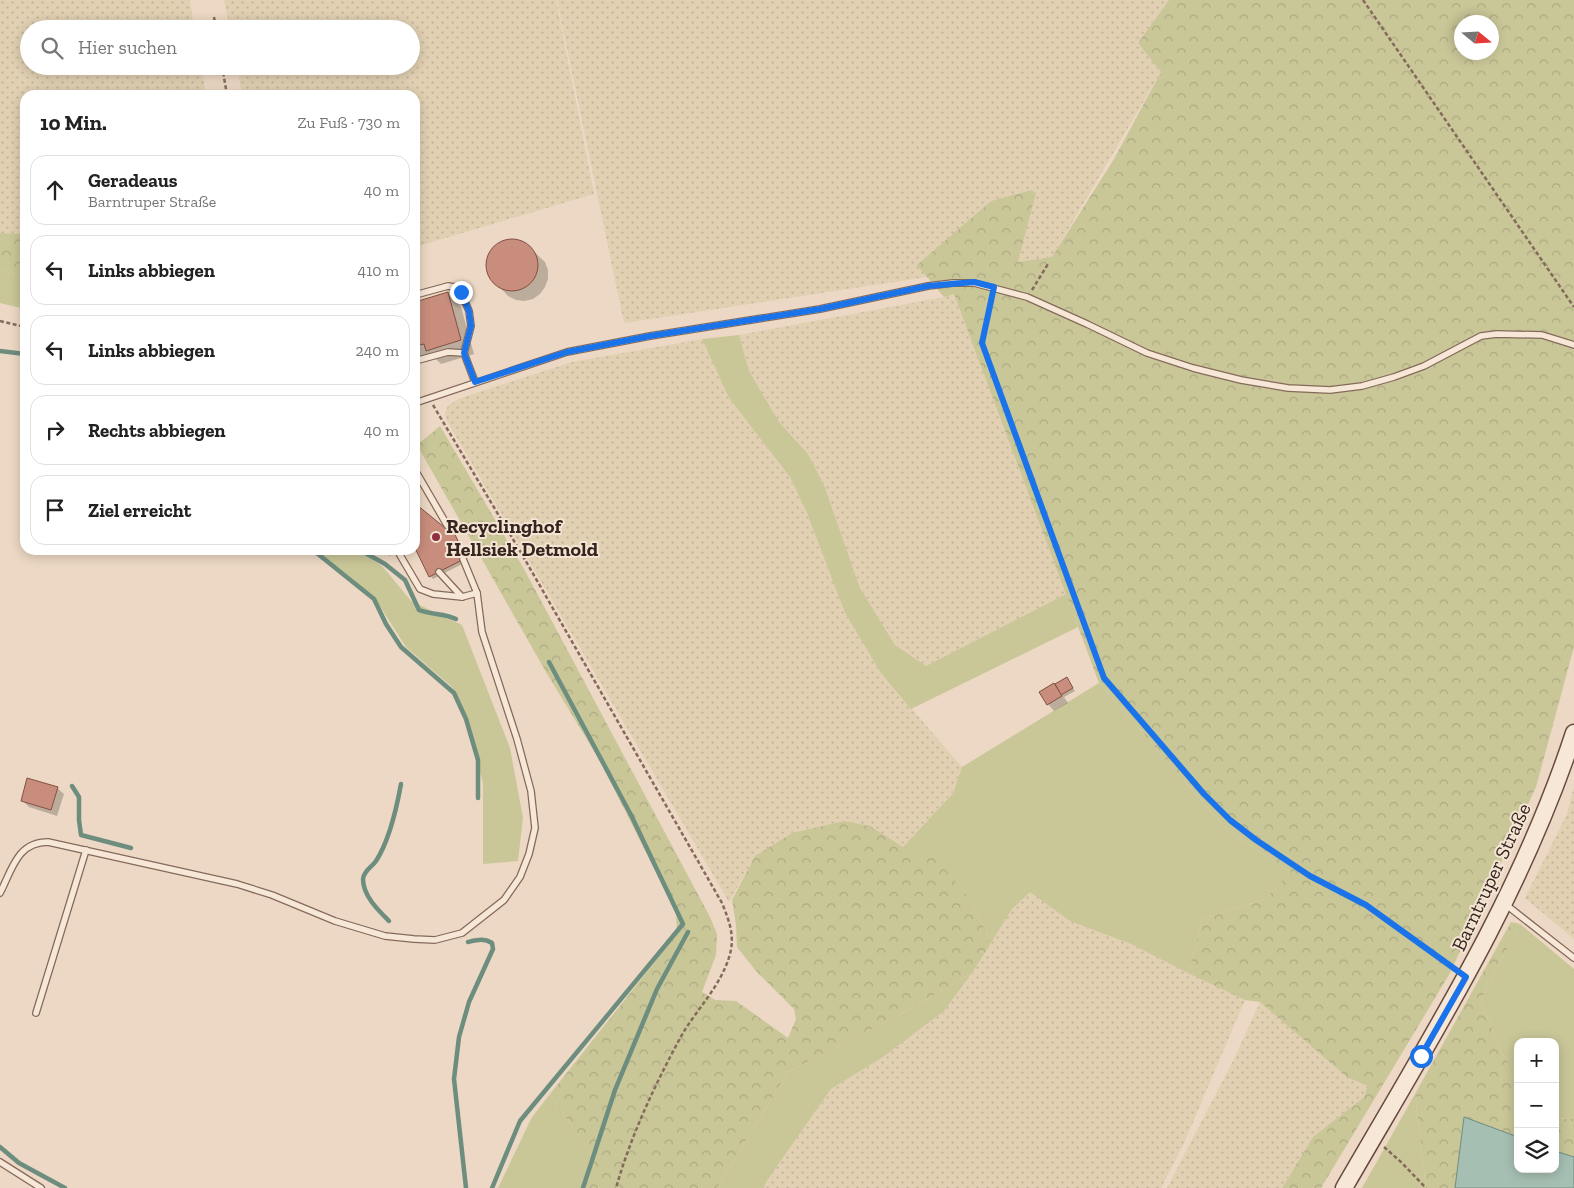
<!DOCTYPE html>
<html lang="de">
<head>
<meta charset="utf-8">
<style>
  body { margin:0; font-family:"Zilla Slab",serif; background:#f6f6f6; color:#222 }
  .controls { position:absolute; right:15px; bottom:15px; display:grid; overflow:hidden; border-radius:10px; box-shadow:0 2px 12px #0003 }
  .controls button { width:45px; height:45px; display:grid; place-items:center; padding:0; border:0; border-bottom:1px solid #e0e0e0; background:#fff; color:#222; font:25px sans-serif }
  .compass { position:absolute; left:1454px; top:15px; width:45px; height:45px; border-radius:50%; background:#fff; box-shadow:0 2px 12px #0003; rotate:108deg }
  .stop { position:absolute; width:15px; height:15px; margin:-11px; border:4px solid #1a73e8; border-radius:50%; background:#fff }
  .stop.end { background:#1a73e8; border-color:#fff; box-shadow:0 1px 5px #0008 }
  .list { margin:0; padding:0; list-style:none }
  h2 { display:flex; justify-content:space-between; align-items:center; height:65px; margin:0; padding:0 20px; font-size:21px }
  h2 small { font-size:16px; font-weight:400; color:#767676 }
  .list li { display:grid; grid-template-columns:32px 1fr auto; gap:15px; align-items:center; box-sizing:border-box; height:70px; margin:0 10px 10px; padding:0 10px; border:1px solid #e0e0e0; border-radius:15px }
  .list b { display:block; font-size:19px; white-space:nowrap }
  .list p { margin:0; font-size:16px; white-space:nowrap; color:#767676 }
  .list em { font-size:16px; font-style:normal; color:#767676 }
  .icon { flex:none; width:28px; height:28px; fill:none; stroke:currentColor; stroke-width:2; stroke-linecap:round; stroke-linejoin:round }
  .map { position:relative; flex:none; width:1574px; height:1188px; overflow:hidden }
  .search { position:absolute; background:#fff; box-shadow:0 2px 12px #0003; left:20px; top:20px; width:400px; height:55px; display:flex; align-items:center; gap:12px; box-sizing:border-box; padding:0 18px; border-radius:28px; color:#767676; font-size:19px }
  .panel { position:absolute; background:#fff; box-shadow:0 2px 12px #0003; left:20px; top:90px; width:400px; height:465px; border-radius:15px }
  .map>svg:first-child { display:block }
  .farmland { fill:url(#farmland-dots) }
  .green { fill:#c9c698 }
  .forest { fill:url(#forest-crowns); fill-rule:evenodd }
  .water { fill:#a6bfb3; stroke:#6d8d7f }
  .shadow { fill:#0003 }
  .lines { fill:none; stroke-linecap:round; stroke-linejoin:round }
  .stream { stroke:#6d8d7f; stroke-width:4.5 }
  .building { fill:#c88d7c; stroke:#835042 }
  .service-casing { stroke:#856a5b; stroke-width:8 }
  .secondary-casing { stroke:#674b3f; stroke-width:19 }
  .path { stroke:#856a5b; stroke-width:2.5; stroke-dasharray:4 2.5; stroke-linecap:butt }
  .service { stroke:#f7e7d7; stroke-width:5.5 }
  .secondary { stroke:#f7e7d7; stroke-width:16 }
  .route { stroke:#1a73e8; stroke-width:6 }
  .poi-dot { fill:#912e42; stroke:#f4e4d3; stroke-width:2 }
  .labels { text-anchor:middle; stroke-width:4; stroke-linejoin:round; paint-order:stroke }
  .poi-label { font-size:20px; font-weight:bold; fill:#36251f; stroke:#f4e4d3; text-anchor:start }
  .street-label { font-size:20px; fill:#36251f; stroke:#f4e4d3 }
</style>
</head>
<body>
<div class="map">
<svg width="1574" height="1188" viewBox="0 0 1574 1188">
  <defs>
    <pattern id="farmland-dots" width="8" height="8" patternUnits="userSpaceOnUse" patternTransform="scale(1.25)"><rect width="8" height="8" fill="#e1d0b2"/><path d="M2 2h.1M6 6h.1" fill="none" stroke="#c2b299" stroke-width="1.8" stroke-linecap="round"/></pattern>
    <pattern id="forest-crowns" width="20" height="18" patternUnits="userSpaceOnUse" patternTransform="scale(1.25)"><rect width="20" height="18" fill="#c9c698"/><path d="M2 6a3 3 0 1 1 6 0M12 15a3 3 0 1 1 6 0" fill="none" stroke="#adaa83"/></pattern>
  </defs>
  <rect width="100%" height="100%" fill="#ecd8c4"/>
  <!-- farmland -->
  <g class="farmland">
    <path d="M0,0h190l4,29h-165v37h172l5,29h-181v139l-25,-1z"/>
    <path d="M224,0h332l38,194 -179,53v-152h-173l-5,-29h174v-37h-181z"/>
    <path d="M557,0h612l-31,43 23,29 -109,185 -34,5 18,-69 -6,-3 -39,11 -73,64 9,12 -303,46z"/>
    <path d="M954,294l112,300 -140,72 -31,-21 -35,-57 -36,-103 -16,-31 -29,-32 -30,-51 -10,-36 205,-38z"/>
    <path d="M702,339l27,59 61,79 17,36 38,100 36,60 81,94 -9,25 -50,55 -33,-21 -26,-5 -52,12 -37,23 -26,46 -282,-481 -2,-8 3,-7 10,-7 114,-37z"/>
    <path d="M1574,787v152l-49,-41 42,-84z"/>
    <path d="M1030,891l40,30 61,23 114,56 -61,143 -23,45h-397l2,-6 65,-93 52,-32 61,-46 28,-38 40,-64z"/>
    <path d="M1260,1002l87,74 22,10 -5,11 -51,40 -31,51h-115l66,-127z"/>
  </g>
  <!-- green -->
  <g class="green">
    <path d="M0,271l25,5v33l-25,-6z"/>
    <path d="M739,335l10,36 30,51 29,32 16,31 36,103 35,57 31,21 140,-72 12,33 -167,82 -30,-36 -36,-60 -38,-100 -17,-36 -61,-79 -27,-59z"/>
    <path d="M314,550h46l23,17 28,34 51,24 48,123 13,70 -5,43 -35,3v-81l-20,-74 -11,-22 -46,-40 -28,-44 -25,-24z"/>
    <path d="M1099,683l130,149 62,40 -26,27 -62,20 -15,54 -57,-29 -61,-23 -40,-29 -18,17 -21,34 -19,-41 -69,-55 50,-54 9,-26z"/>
    <path d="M1520,924l54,45v150l-19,-1v-76h-37v32l-16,-20 -21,-54z"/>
    <path d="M972,973l-28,38 -61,46 -52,32 -65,93 -2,6h-47l71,-116 110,-56z"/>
    <path d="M550,1094l41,60 -9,34h-84l34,-71z"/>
    <path d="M1415,1094l11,94h-64z"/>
  </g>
  <!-- forest -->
  <g class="forest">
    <path d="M1169,0h405v647l-38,140 -86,186 -129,215h-39l31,-51 51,-40 4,-11 -21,-9 -87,-75 -15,-2 -57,-27 15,-54 62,-20 26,-27 -62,-40 -130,-149 -145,-389 -10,3 -27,-32 74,-64 40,-11 5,3 -18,69 34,-5 62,-98 47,-87 -23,-29zM1462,22h30v30h-30z"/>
    <path d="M0,233l25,1v42l-25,-5z"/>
    <path d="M440,426l84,143 186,348 7,17 -1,21 -14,37 13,8 21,1 52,37 8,-19 -2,-10 -38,-38 -19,-24 -1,-22 -4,-25 23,-44 37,-23 52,-12 26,5 33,21 34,12 35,43 19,41 -19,30 -74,43 -110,56 -71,116h-135l9,-34 -41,-60 127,-160 -1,-22 -76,-151 -54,-89 -129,-227z"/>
    <path d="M1511,922l9,2 -39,76 21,54 16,20v63l-54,-19 -9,70h-29l-11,-94z"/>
    <path d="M1555,1118l19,1v38l-19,-6z"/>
  </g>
  <!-- water -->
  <path class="water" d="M1464,1117l54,20v32h37v-18l19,6v31h-119z"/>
  <!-- shadow -->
  <g class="shadow">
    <path d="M514,240l8,2 6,4 17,16 3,8v9l-3,8 -5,7 -7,5 -9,2 -8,-1 -8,-4 -17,-18 -3,-7v-8l5,-14 6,-5z"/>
    <path d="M448,294l13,13 13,47 -33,10 -6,-6 -20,6v-61z"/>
    <path d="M415,501l4,8 25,19 5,-3 3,3 16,33 -35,18 -3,-3 -15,-31z"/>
    <path d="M379,550h21l-10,6z"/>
    <path d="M1067,679l8,12 -11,6 4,6 -14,8 -6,-7 7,-18z"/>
    <path d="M57,788l7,6 -7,22 -28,-9 -7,-7z"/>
  </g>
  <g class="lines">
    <!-- stream -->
    <g class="stream">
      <path d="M0,351l25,3"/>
      <path d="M313,550l61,49 12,25 15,23 53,46 12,26 12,41v38"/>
      <path d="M360,550l25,14 20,16 14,30c13,5 25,3 37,9"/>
      <path d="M72,786l7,11v23l2,15 50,13"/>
      <path d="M389,921c-10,-10 -26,-25 -26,-42 1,-9 9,-12 13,-18 13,-20 21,-55 25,-77"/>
      <path d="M0,1147l19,16 46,25"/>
      <path d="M466,1188l-12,-109 5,-42 10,-35 24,-53 -1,-6c-8,-5 -15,-3 -24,-1"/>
      <path d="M492,1188l28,-67 163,-197 -52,-109 -82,-153"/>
      <path d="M583,1188l32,-98 42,-101 31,-57"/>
    </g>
  </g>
  <!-- building -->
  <g class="building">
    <circle cx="512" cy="265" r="26"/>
    <path d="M448,292l13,48 -35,11 -2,-7 -9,2v-44z"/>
    <path d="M415,501l2,4 27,22 6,-3 16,34 -37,19 -14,-29z"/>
    <path d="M1067,677l6,11 -12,7 -6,-11z"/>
    <path d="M1054,683l8,13 -15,9 -8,-13z"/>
    <path d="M27,778l31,9 -7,23 -30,-9z"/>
  </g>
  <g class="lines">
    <!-- service casing -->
    <g class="service-casing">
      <g id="service">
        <path d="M415,295l33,-9 6,1 7,5 8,19 2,15 -7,27 11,29"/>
        <path d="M415,361l33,-9 16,1"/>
        <path d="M415,403l152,-51 83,-16 170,-27 108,-23 25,-3h21l53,14 60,27 60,29 46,15 48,12 47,8 42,2 32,-4 32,-9 30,-11 57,-30 16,-2 45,1 32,10"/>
        <path d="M415,470l32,55"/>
        <path d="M397,550l23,39 13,5 29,3"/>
        <path d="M439,572l23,25 15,-4"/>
        <path d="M0,893c12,-23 17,-51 48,-51l189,42 35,11 63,26 50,15 29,3 21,1 27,-7 42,-33 16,-23 9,-23 6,-26 -4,-37 -14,-52 -35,-107 -5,-39 -14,-34"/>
        <path d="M1505,904l69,54"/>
        <path d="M36,1013l50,-163"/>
        <path d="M0,1162l41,26"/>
      </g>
    </g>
    <!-- secondary casing -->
    <g class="secondary-casing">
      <path id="secondary" d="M1344,1188c86,-149 176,-290 230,-455"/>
    </g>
    <!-- path -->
    <g class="path">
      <path d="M1363,0l211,307"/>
      <path d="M214,17l2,12"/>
      <path d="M222,66l5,29"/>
      <path d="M1032,290l16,-26"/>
      <path d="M991,298l-9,45 122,335 100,117 26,25 25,20 55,36 56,29 88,63"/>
      <path d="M0,321l25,6"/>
      <path d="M433,405l87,146 202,352c7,17 13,33 8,51 -8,30 -32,54 -47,79 -27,49 -52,102 -67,155"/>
      <path d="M1384,1147l17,15 25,26"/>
    </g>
    <!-- service -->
    <use href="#service" class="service"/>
    <!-- secondary -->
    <use href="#secondary" class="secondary"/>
  </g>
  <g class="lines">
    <!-- route -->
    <path class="route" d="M461,292l8,19 2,15 -7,27 11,29 92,-30 83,-16 170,-27 108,-23 46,-4 20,5 -12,56 122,335 100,116 26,26 26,20 54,36 56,29 100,72 -45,79"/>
  </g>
  <!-- markers -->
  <circle class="poi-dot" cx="436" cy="537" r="5"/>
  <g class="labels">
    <!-- poi labels -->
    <g class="poi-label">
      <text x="446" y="533">Recyclinghof<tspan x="446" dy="23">Hellsiek Detmold</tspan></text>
    </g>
    <!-- street labels -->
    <g class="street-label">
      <text transform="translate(1491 877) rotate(-65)" y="7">Barntruper Straße</text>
    </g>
  </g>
</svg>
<div class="controls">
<button>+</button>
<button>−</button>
<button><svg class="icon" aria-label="layers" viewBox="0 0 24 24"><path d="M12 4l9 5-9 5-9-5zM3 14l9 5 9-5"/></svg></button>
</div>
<svg class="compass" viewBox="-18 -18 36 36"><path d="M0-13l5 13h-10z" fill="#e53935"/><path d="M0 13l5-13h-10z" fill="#767676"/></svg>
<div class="stop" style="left:1421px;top:1056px"></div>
<div class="stop end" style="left:461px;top:292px"></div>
<div class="search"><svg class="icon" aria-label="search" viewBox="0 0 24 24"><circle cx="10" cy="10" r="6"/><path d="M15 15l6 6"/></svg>Hier suchen</div>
<section class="panel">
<h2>10 Min.<small>Zu Fuß · 730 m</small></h2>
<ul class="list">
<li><svg class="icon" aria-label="ahead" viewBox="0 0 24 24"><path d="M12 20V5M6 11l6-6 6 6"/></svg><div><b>Geradeaus</b><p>Barntruper Straße</p></div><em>40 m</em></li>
<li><svg class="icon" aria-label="left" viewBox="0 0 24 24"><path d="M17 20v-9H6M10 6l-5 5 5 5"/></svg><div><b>Links abbiegen</b></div><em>410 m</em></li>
<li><svg class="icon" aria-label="left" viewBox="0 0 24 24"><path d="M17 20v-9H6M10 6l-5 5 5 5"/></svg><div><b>Links abbiegen</b></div><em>240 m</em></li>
<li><svg class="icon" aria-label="right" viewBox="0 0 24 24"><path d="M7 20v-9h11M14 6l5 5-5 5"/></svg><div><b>Rechts abbiegen</b></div><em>40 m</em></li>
<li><svg class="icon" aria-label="arrive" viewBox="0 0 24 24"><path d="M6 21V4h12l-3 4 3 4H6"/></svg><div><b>Ziel erreicht</b></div></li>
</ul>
</section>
</div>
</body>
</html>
